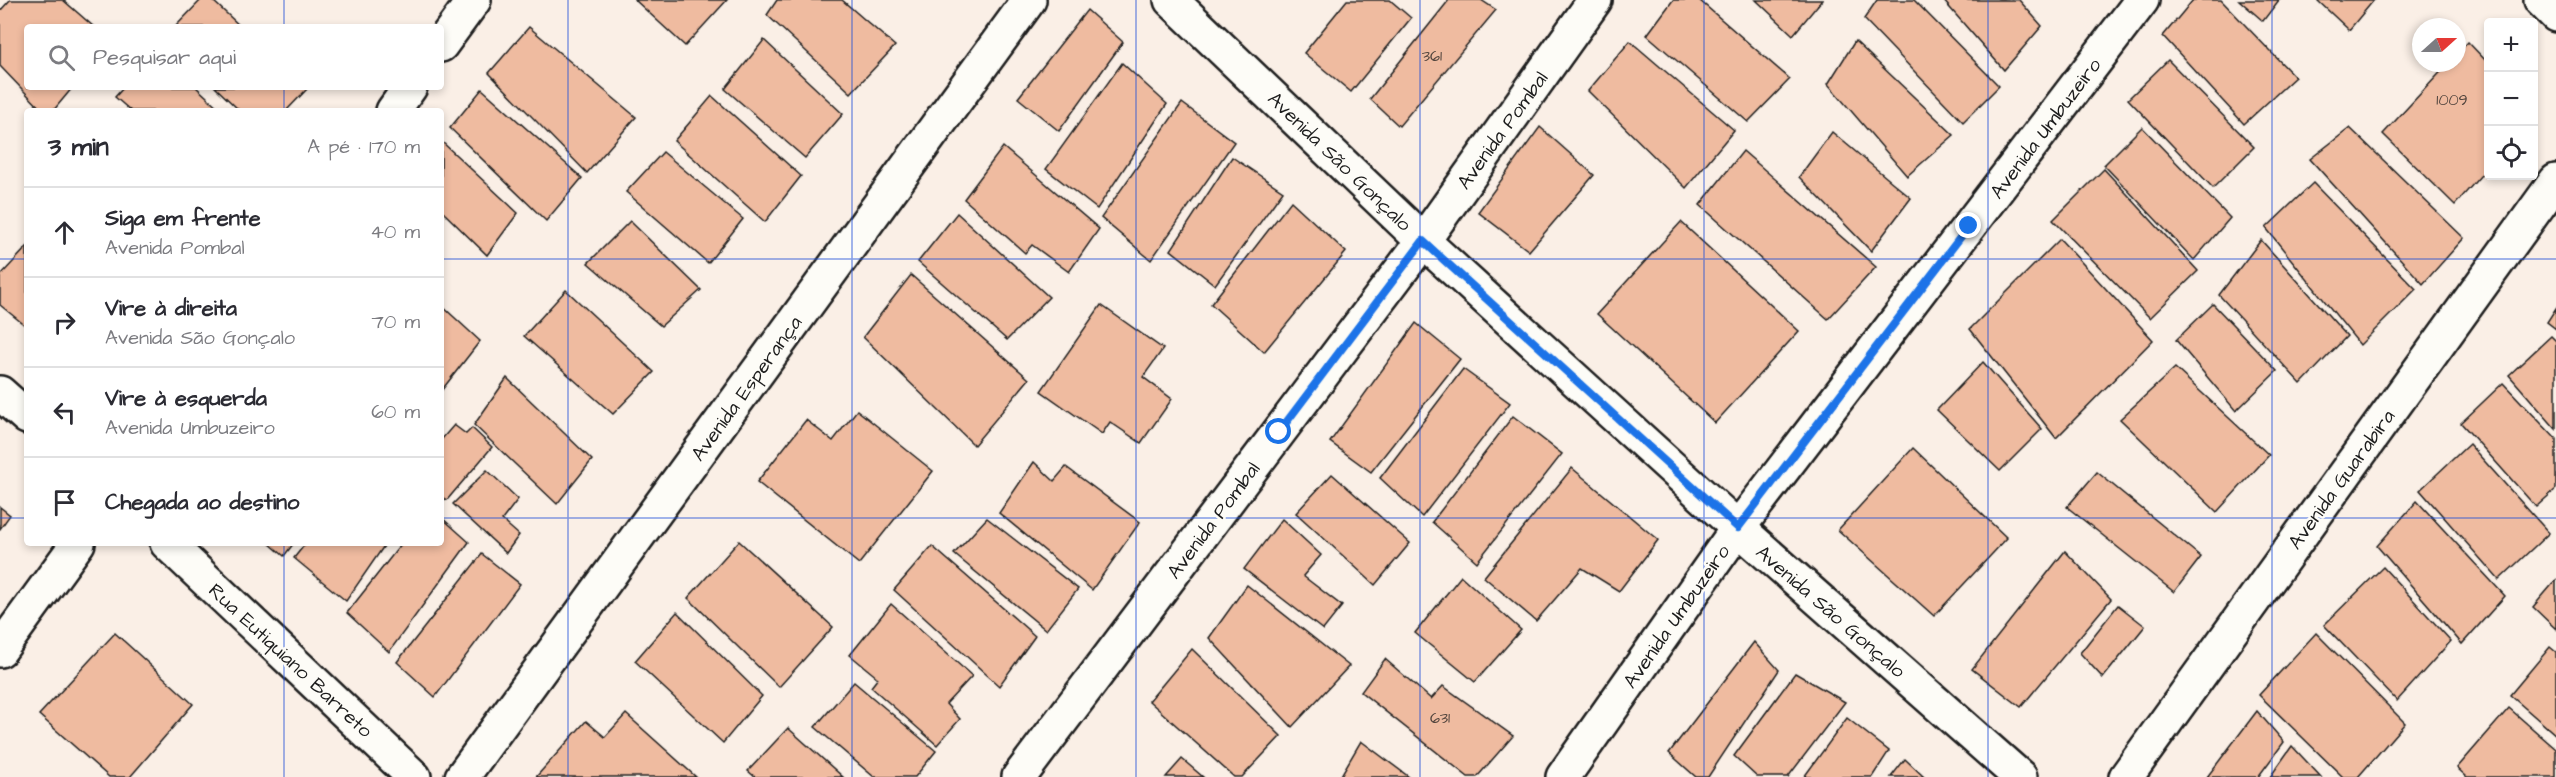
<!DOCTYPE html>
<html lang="pt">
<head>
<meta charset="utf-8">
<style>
  body { margin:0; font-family:"Architects Daughter",sans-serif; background:#f7f7f7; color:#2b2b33 }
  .controls { position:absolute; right:18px; top:18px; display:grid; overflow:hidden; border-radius:6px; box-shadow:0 3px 9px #0003 }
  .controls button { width:54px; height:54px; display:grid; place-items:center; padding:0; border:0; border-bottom:2px solid #e1e1e2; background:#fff; color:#2b2b33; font:30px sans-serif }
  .compass { position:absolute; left:2412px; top:18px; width:54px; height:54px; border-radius:50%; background:#fff; box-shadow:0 3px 9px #0003; rotate:69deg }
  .stop { position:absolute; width:18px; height:18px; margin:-14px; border:4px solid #1a73e8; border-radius:50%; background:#fff }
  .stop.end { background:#1a73e8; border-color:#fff; box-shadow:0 2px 6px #0008 }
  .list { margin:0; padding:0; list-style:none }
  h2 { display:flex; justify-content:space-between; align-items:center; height:78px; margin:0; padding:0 24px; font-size:26px }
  h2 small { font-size:20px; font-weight:400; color:#7c7c81 }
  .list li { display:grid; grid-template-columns:39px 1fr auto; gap:18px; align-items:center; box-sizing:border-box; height:90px; padding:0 24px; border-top:2px solid #e1e1e2 }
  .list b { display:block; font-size:22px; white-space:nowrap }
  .list p { margin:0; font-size:20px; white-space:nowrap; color:#7c7c81 }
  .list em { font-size:20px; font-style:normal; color:#7c7c81 }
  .icon { flex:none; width:33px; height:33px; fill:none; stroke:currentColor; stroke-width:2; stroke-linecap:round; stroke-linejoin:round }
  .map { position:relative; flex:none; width:2556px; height:777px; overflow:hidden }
  .search { position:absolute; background:#fff; box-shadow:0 3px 9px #0003; left:24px; top:24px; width:420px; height:66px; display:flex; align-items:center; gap:15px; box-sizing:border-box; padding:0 21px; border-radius:6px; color:#7c7c81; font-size:22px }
  .panel { position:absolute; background:#fff; box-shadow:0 3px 9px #0003; left:24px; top:108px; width:420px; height:438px; border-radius:6px }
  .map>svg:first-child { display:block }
  .building { fill:#efbba0; stroke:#1c1c1c; stroke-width:1.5 }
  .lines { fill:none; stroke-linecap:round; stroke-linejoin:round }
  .minor-casing { stroke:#1c1c1c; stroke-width:38 }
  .tertiary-casing { stroke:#1c1c1c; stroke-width:38 }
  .secondary-casing { stroke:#1c1c1c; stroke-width:38 }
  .minor { stroke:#fdfcf7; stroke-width:33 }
  .tertiary { stroke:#fdfcf7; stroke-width:33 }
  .secondary { stroke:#fdfcf7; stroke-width:33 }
  .route { stroke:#1a73e8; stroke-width:8 }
  .grid { fill:none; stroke:#1d4ed8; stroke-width:1.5; stroke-opacity:0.55 }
  .labels { text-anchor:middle; stroke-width:5; stroke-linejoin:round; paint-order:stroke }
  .number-label { font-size:16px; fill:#51443d }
  .street-label { font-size:20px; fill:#1c1c1c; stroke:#fdfcf7 }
</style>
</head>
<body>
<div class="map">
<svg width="2556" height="777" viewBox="0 0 2556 777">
  <rect width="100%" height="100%" fill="#faefe6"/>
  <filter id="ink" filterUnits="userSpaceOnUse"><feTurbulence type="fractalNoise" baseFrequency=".0167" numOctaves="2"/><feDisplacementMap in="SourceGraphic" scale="12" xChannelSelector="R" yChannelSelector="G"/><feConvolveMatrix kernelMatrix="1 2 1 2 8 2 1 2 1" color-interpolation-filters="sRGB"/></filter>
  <g filter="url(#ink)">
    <!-- building -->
    <g class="building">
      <path d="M10,0h53l31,27h-67v60h46l-20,24h-10l-43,-45v-55z"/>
      <path d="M201,0h11l29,27h-66z"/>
      <path d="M635,0h92l-42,46z"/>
      <path d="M777,0h65l53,46 -44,47 -84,-78z"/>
      <path d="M1347,0h43l21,18 -60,74 -47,-39z"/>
      <path d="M1449,0h32l15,10 -97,116 -29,-27z"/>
      <path d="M1673,0h26l91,79 -42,43 -101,-87z"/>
      <path d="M1756,0h66l-29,35z"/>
      <path d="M1877,0h37l85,86 -36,36 -99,-103z"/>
      <path d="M1943,0h76l23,26 -38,44z"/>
      <path d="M2193,0h28l74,77 -51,47 -81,-88z"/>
      <path d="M2239,0h40l-16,21z"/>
      <path d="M2317,0h57l-25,30z"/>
      <path d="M1087,10l36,32 -64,89 -41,-33z"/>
      <path d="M529,27l107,90 -49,56 -98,-100z"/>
      <path d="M764,40l79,74 -38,44 -80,-69z"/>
      <path d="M1630,41l104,89 -48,58 -98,-97z"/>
      <path d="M1855,41l99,94 -47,41 -79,-92z"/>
      <path d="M2468,42l20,21v104l-33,38 -72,-71 66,-71h8v-9z"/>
      <path d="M2168,60l86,87 -41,41 -85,-89z"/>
      <path d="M1122,63l45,41 -70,105 -51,-40z"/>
      <path d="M124,87h72l26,24h-91l-16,-14z"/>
      <path d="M215,87h90l2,2 -21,22h-46z"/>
      <path d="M482,89l100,89 -36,43 -96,-93z"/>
      <path d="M712,96l89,80 -36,46 -91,-81z"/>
      <path d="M1182,103l52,39 -83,118 -50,-42z"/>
      <path d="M1540,127l54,48 -65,76 -51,-39z"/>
      <path d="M2142,127l88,91 -36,42 -90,-95z"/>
      <path d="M2350,128l114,110 -41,46 -113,-125z"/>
      <path d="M1832,132l79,66 -40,53 -72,-74z"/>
      <path d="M441,141l77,72 -31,42 -44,-43 -2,2z"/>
      <path d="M1003,147l96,82 -30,43 -37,-27 -7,8 -61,-54z"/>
      <path d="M1743,151l133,116 -48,52 -128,-114z"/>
      <path d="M663,152l80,67 -35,44 -82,-71z"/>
      <path d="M1232,157l51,34 -68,94 -44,-35z"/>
      <path d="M2104,169l94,102 -48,47 -97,-98z"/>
      <path d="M2313,183l103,106 -56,56 -94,-117z"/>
      <path d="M1291,201l55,51 -82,100 -53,-48z"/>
      <path d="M957,213l92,84 -42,43 -89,-78z"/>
      <path d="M630,221l71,69 -40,36 -73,-63z"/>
      <path d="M1681,222l118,109 -84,92 -118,-109z"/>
      <path d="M2060,239l93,101 -97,98 -86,-109z"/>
      <path d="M2261,240l86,96 -46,48 -82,-89z"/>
      <path d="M27,247v80l-27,-22v-29z"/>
      <path d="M911,275l118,104 -55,66 -111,-108z"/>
      <path d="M566,290l88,82 -41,42 -89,-78z"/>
      <path d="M2213,304l64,67 -41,40 -60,-71z"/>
      <path d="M441,305l39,36 -39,50z"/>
      <path d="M1101,305l62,44 -20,28 29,22 -31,44 -31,-21 -8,12 -61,-43z"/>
      <path d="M2556,308v21l-9,-7z"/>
      <path d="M1416,323l44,36 -89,113 -41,-30z"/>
      <path d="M2551,336l5,5v88l-47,-54z"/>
      <path d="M1983,362l59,67 -42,42 -63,-61z"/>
      <path d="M2175,368l94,87 -52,57 -97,-93z"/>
      <path d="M1463,369l47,34 -88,114 -42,-39z"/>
      <path d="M507,378l85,82 -35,44 -83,-79z"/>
      <path d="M2503,383l53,56v50l-20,18 -75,-84z"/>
      <path d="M857,410l76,61 -74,93 -102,-82 49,-62 27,21z"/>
      <path d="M1513,416l49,38 -85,108 -45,-40z"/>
      <path d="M454,425l12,9 6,-6 20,19 -45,53 -6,-3v-57z"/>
      <path d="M2469,444l80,89 -50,47 -79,-90z"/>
      <path d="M1913,448l94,90 -73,78 -96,-86z"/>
      <path d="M1034,462l20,19 12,-14 74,55 -48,68 -93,-77z"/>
      <path d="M1572,468l86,72 -39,51 -37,-23 -46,53 -52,-44z"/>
      <path d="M487,470l31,29 -16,21 17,15 -13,18 -53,-49z"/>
      <path d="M2097,472l104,85 -27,35 -107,-85z"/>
      <path d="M1332,474l78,69 -35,42 -79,-72z"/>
      <path d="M2417,501l88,95 -43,48 -85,-98z"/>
      <path d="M0,507l10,8 -10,14z"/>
      <path d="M441,517l28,25 -80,110 -42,-39 55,-70h39z"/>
      <path d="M987,518l91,71 -32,41 -92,-76z"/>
      <path d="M1282,519l39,36 -18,21 39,30 -19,24 -79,-61z"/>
      <path d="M739,541l94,86 -54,60 -91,-89z"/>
      <path d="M269,543h25l-10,13z"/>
      <path d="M306,543h80l-40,58 -52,-43z"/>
      <path d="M932,546l103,90 -36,50 -105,-96z"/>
      <path d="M2065,551l46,48 -90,108 -49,-38z"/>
      <path d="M482,554l38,30 -85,113 -38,-35z"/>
      <path d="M2383,567l68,74 -54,60 -73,-76z"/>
      <path d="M1461,576l60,54 -46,52 -60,-49z"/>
      <path d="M2556,580v49l-23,-22z"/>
      <path d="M1247,585l102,81 -57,61 -83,-89z"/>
      <path d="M891,604l81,72 -26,28 14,15 -23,26 -66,-58 7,-9 -28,-23z"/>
      <path d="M2118,605l27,21 -42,52 -23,-25z"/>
      <path d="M677,612l85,84 -39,47 -88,-82z"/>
      <path d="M115,633l78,71 -63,73h-21l-70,-62z"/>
      <path d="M2316,633l89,90 -47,54h-15l-84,-82z"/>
      <path d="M1754,642l25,28 -71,107h-12l-27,-24z"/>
      <path d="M2550,647l6,5v83l-46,-40z"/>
      <path d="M1192,649l89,87 -39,41h-8l-85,-76z"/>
      <path d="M1385,659l46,40 12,-13 70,50 -36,41h-9l-107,-85z"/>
      <path d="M1795,673l50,29 -57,75h-31l-23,-21z"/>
      <path d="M854,682l82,69 -21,26h-41l-59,-50z"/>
      <path d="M2509,708l47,41v28h-89l-10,-9z"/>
      <path d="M2257,711l27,31 -26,35h-51z"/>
      <path d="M626,714l70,63h-160l50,-56 19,16z"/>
      <path d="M1847,718l42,33 -17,26h-68z"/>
      <path d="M788,728l55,49h-88l-7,-6z"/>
      <path d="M1361,741l48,36h-69z"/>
      <path d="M2292,746l29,31h-51z"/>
      <path d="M1182,759l21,18h-37z"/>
      <path d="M1905,759l19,18h-33z"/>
    </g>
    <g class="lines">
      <!-- minor casing -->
      <g class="minor-casing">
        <g id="minor">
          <path d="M441,45l33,-45"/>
          <path d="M393,111l17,-24"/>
          <path d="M0,393l27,24"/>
          <path d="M167,543l247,234"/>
          <path d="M0,650l78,-107"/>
          <path d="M1019,777l404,-536 172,-241"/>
          <path d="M1563,777l175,-249 404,-528"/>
        </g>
      </g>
      <!-- tertiary casing -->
      <g class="tertiary-casing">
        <g id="tertiary">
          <path d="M1171,0l252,241 315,287 282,249"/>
          <path d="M2541,0l15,15"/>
        </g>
      </g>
      <!-- secondary casing -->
      <g class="secondary-casing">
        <g id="secondary">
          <path d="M462,777l567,-777"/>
          <path d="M2126,777l430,-596"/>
        </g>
      </g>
      <!-- minor -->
      <use href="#minor" class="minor"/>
      <!-- tertiary -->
      <use href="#tertiary" class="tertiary"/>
      <!-- secondary -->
      <use href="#secondary" class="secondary"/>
    </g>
  </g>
  <g class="lines" filter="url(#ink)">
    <!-- route -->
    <path class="route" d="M1279,432l144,-191 315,287 231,-302"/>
  </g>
  <!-- grid -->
  <path class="grid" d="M284,0v27M568,0v777M852,0v777M1136,0v777M1420,0v777M1704,0v777M1988,0v777M2272,0v777M284,87v24M0,259h27M441,259h2115M0,518h27M441,518h2115M284,543v234"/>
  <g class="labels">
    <!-- number labels -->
    <g class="number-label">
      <text x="1432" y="61">361</text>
      <text x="2452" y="105">1009</text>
      <text x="1440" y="723">631</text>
    </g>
    <!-- street labels -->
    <g class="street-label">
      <text transform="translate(2045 128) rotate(-53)" y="7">Avenida Umbuzeiro</text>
      <text transform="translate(1502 130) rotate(-54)" y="7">Avenida Pombal</text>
      <text transform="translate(1340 161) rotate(44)" y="7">Avenida São Gonçalo</text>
      <text transform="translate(746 388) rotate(-54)" y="7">Avenida Esperança</text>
      <text transform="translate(2341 479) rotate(-54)" y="7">Avenida Guarabira</text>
      <text transform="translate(1213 520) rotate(-53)" y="7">Avenida Pombal</text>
      <text transform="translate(1831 611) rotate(41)" y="7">Avenida São Gonçalo</text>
      <text transform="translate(1676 616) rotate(-55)" y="7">Avenida Umbuzeiro</text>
      <text transform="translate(291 660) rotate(43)" y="7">Rua Eutiquiano Barreto</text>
    </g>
  </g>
</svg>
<div class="controls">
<button>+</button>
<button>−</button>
<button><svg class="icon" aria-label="locate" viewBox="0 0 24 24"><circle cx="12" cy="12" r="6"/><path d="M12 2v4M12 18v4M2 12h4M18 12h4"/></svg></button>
</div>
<svg class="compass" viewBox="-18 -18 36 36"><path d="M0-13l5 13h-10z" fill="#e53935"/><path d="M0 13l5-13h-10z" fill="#7c7c81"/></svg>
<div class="stop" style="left:1279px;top:432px"></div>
<div class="stop end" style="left:1969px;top:226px"></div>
<div class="search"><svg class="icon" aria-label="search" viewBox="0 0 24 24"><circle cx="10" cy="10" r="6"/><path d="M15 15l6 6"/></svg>Pesquisar aqui</div>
<section class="panel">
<h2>3 min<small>A pé · 170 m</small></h2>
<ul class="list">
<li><svg class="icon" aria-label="ahead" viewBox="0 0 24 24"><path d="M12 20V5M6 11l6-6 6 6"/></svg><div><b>Siga em frente</b><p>Avenida Pombal</p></div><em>40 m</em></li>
<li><svg class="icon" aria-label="right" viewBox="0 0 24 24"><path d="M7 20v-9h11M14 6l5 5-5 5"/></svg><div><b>Vire à direita</b><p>Avenida São Gonçalo</p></div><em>70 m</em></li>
<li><svg class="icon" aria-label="left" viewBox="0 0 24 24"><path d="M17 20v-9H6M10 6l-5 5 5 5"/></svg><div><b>Vire à esquerda</b><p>Avenida Umbuzeiro</p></div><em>60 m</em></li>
<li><svg class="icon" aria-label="arrive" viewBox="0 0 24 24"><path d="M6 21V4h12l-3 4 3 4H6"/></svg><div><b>Chegada ao destino</b></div></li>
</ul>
</section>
</div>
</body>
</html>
